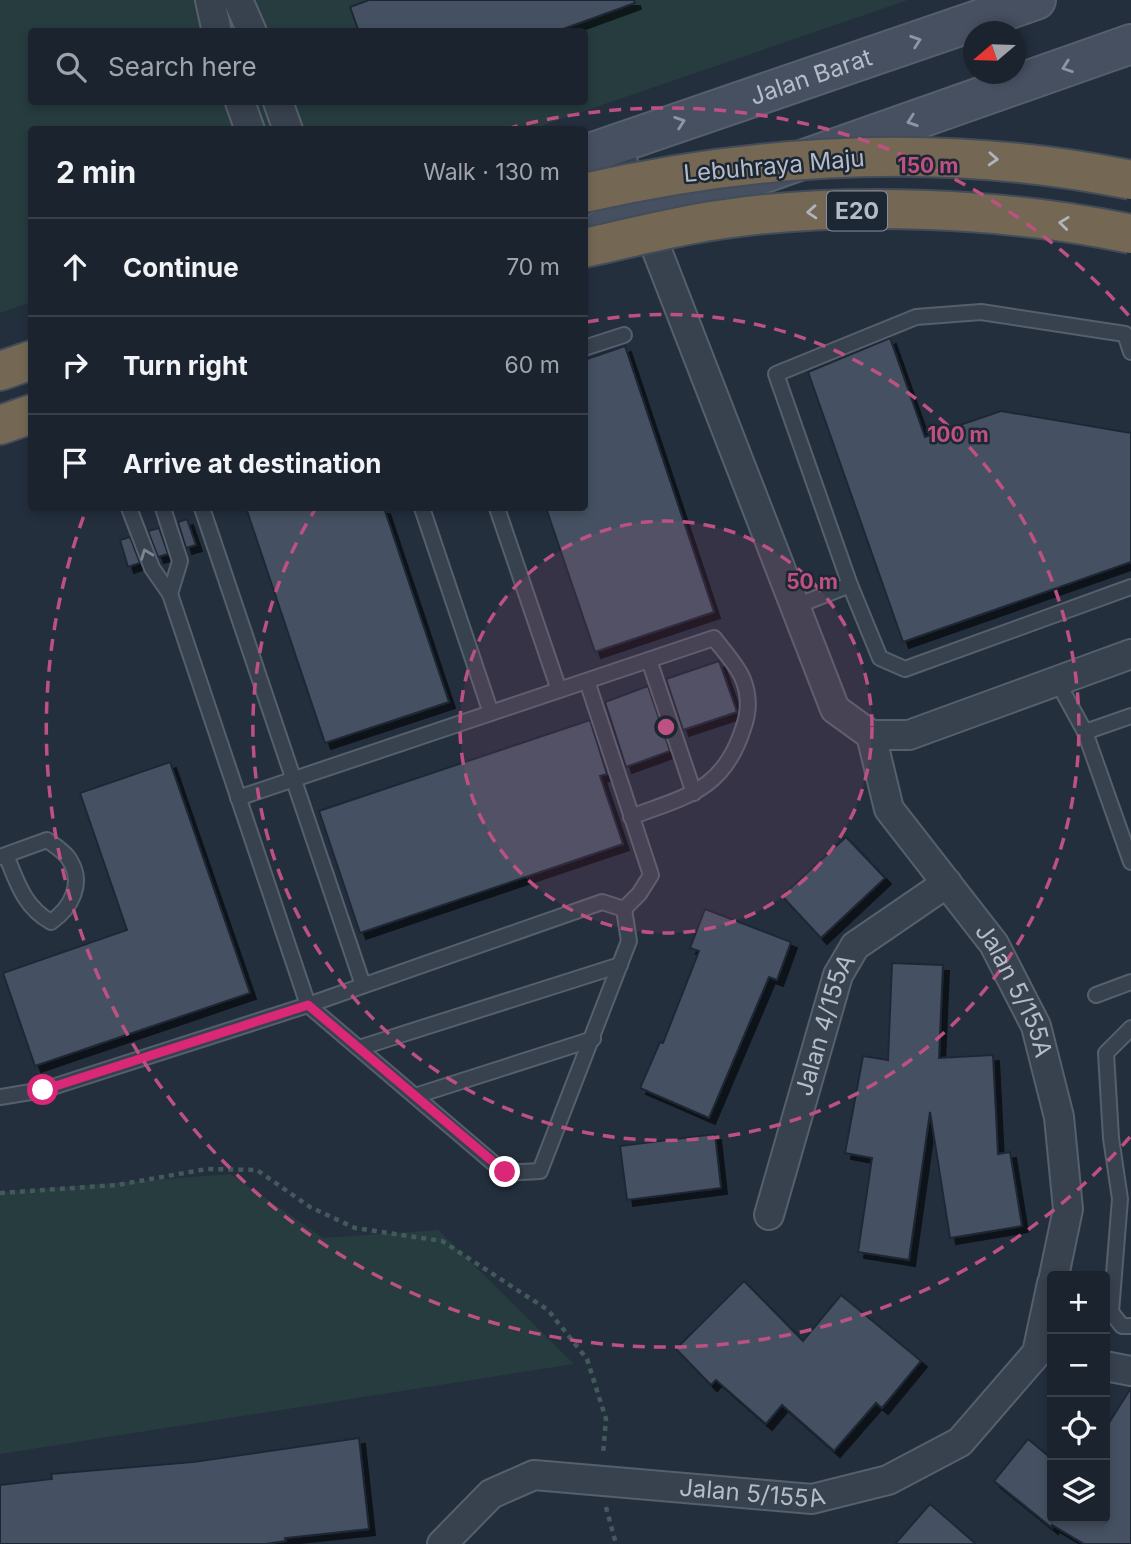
<!DOCTYPE html>
<html lang="en">
<head>
<meta charset="utf-8">
<style>
  body { margin:0; font-family:Inter,sans-serif; background:#282f3a; color:#f1f3f6 }
  .controls { position:absolute; right:21px; bottom:21px; display:grid; overflow:hidden; border-radius:7px; box-shadow:0 4px 10px #0003 }
  .controls button { width:63px; height:63px; display:grid; place-items:center; padding:0; border:0; border-bottom:2px solid #39404a; background:#1b232e; color:#f1f3f6; font:35px sans-serif }
  .compass { position:absolute; left:963px; top:21px; width:63px; height:63px; border-radius:50%; background:#1b232e; box-shadow:0 4px 10px #0003; rotate:251deg }
  .stop { position:absolute; width:21px; height:21px; margin:-16px; border:5px solid #db2777; border-radius:50%; background:#fff }
  .stop.end { background:#db2777; border-color:#fff; box-shadow:0 2px 7px #0008 }
  .list { margin:0; padding:0; list-style:none }
  h2 { display:flex; justify-content:space-between; align-items:center; height:91px; margin:0; padding:0 28px; font-size:30px }
  h2 small { font-size:23px; font-weight:400; color:#a0a4aa }
  .list li { display:grid; grid-template-columns:46px 1fr auto; gap:21px; align-items:center; box-sizing:border-box; height:98px; padding:0 28px; border-top:2px solid #39404a }
  .list b { display:block; font-size:26px; white-space:nowrap }
  .list em { font-size:23px; font-style:normal; color:#a0a4aa }
  .icon { flex:none; width:38px; height:38px; fill:none; stroke:currentColor; stroke-width:2; stroke-linecap:round; stroke-linejoin:round }
  .map { position:relative; flex:none; width:1131px; height:1544px; overflow:hidden }
  .search { position:absolute; background:#1b232e; box-shadow:0 4px 10px #0003; left:28px; top:28px; width:560px; height:77px; display:flex; align-items:center; gap:18px; box-sizing:border-box; padding:0 24px; border-radius:7px; color:#a0a4aa; font-size:26px }
  .panel { position:absolute; background:#1b232e; box-shadow:0 4px 10px #0003; left:28px; top:126px; width:560px; height:385px; border-radius:7px }
  .map>svg:first-child { display:block }
  .green { fill:#263c3f; fill-rule:evenodd }
  .building { fill:#455162; stroke:#1f2835; stroke-width:2; filter:url(#shadow) }
  .lines { fill:none; stroke-linecap:round; stroke-linejoin:round }
  .lane-casing { stroke:#565f6c; stroke-width:18 }
  .street-casing { stroke:#565f6c; stroke-width:32 }
  .secondary-casing { stroke:#565f6c; stroke-width:42 }
  .highway-casing { stroke:#434c59; stroke-width:42 }
  .path { stroke:#44595c; stroke-width:4.5; stroke-dasharray:5 5; stroke-linecap:butt }
  .lane { stroke:#38414e; stroke-width:14 }
  .street { stroke:#38414e; stroke-width:28 }
  .secondary { stroke:#465061; stroke-width:38 }
  .highway { stroke:#746855; stroke-width:38 }
  .highway-bridge-casing { stroke:#434c59; stroke-width:42; stroke-linecap:butt }
  .highway-bridge { stroke:#746855; stroke-width:38 }
  .oneway { stroke:#8e96a5 }
  .oneway2 { stroke:#aeb4bd }
  .oneway3 { stroke:#7c8592 }
  .route { stroke:#db2777; stroke-width:9 }
  .ring { fill:none; stroke:#bd5182; stroke-width:3.5; stroke-dasharray:12 9 }
  .labels { text-anchor:middle; stroke-width:5; stroke-linejoin:round; paint-order:stroke }
  .shield { fill:#1d2633; stroke:#878f9c; stroke-width:2 }
  .shield-label { font-size:23px; font-weight:bold; fill:#b4bcc9 }
  .street-label { font-size:24px; fill:#b4bcc9; stroke:#1d2633 }
  .centre { fill:#bd5182; stroke:#1d2633; stroke-width:3.5 }
  .ring-label { font-size:21px; text-anchor:middle; font-weight:bold; fill:#bd5182; stroke:#1d2633; stroke-width:5; stroke-linejoin:round; paint-order:stroke }
</style>
</head>
<body>
<div class="map">
<svg width="1131" height="1544" viewBox="0 0 1131 1544">
  <defs>
    <filter id="shadow"><feDropShadow dx="6" dy="6" stdDeviation="0" flood-color="#0009"/></filter>
  </defs>
  <rect width="100%" height="100%" fill="#242f3e"/>
  <!-- green -->
  <g class="green">
    <path d="M0,0h908l-376,129 -500,1 -1,172 -31,11zM32,32h552v70h-552z"/>
    <path d="M231,1174l92,64 115,-8 136,134 -574,90v-262z"/>
  </g>
  <!-- building -->
  <g class="building">
    <path d="M369,0h265l1,3 -80,29h-196l-9,-25z"/>
    <path d="M890,338l35,99 76,-26 130,22v129l-228,80 -95,-270z"/>
    <path d="M625,346l89,266 -119,40 -49,-144h38v-148z"/>
    <path d="M246,508h138l65,194 -124,41z"/>
    <path d="M187,519l9,26 -10,3 -8,-26z"/>
    <path d="M159,528l9,26 -10,3 -10,-26z"/>
    <path d="M130,537l10,26 -12,4 -8,-27z"/>
    <path d="M719,661l18,51 -54,18 -17,-51z"/>
    <path d="M648,686l22,65 -44,16 -21,-65z"/>
    <path d="M590,720l17,54 -7,2 23,68 -263,89 -41,-122z"/>
    <path d="M170,762l80,231 -215,73 -32,-93 124,-43 -47,-137z"/>
    <path d="M846,837l39,41 -64,60 -39,-42z"/>
    <path d="M705,909l86,33 -14,38 -8,-3 -60,141 -69,-30 20,-46 3,1 36,-92 -9,-3z"/>
    <path d="M892,963l51,2 -4,93 54,-3 5,99 12,-2 12,74 -72,12 -20,-126 -21,148 -51,-8 14,-94 -27,-5 18,-97 25,4z"/>
    <path d="M715,1134l6,54 -94,12 -7,-54z"/>
    <path d="M744,1281l59,60 38,-46 80,66 -39,47 -6,-5 -42,48 -52,-46 -16,19 -50,-44 -5,5 -35,-36z"/>
    <path d="M1131,1388v156h-47l-32,-19v3l-58,-47 34,-42 24,20v59h53v-89z"/>
    <path d="M359,1438l10,91 -84,9 1,3 -21,3h-265v-59l52,-6 -1,-5 142,-12z"/>
    <path d="M930,1504l46,40h-81z"/>
  </g>
  <g class="lines">
    <!-- lane casing -->
    <g class="lane-casing">
      <g id="lane">
        <path d="M584,348l40,-13"/>
        <path d="M1131,352l-6,-18 -144,-22 -65,5 -140,57 74,211 30,73 25,11 226,-82"/>
        <path d="M163,508l17,53 -10,33"/>
        <path d="M202,508l161,477"/>
        <path d="M422,508l69,205"/>
        <path d="M497,508l62,182"/>
        <path d="M796,606l54,-21"/>
        <path d="M649,660l45,133"/>
        <path d="M587,681l64,194 -12,19 -15,15"/>
        <path d="M1057,681l28,51 46,130"/>
        <path d="M1085,732l46,-16"/>
        <path d="M238,798l476,-160c9,12 22,26 28,39 8,18 7,36 1,52 -20,62 -57,67 -112,88"/>
        <path d="M0,857l47,-17c7,5 18,12 22,19 16,24 2,49 -18,63 -27,-15 -34,-40 -45,-67"/>
        <path d="M602,902l22,7 5,32 -89,230 -35,2 -197,-168z"/>
        <path d="M1096,995l35,-13"/>
        <path d="M1131,1028l-25,25 5,85 9,61 -9,113 11,14h9"/>
        <path d="M359,1048l261,-83"/>
        <path d="M415,1096l178,-57"/>
        <path d="M0,1097l43,-7 265,-85 -138,-411 -18,-26 -23,-60"/>
      </g>
    </g>
    <!-- street casing -->
    <g class="street-casing">
      <g id="street">
        <path d="M210,0l7,32"/>
        <path d="M238,0l14,32"/>
        <path d="M240,102l10,28"/>
        <path d="M278,102l10,28"/>
        <path d="M616,145l219,564 36,26h38l222,-81"/>
        <path id="s1" d="M871,735l18,74 105,135 42,82 23,91 9,92 -14,67"/>
        <path id="s2" d="M769,1215l69,-240 17,-29 92,-63"/>
        <path d="M1105,1366l26,5"/>
        <path id="s3" d="M442,1544l49,-50 43,-19 278,24 76,-19 72,-38 77,-89 15,-70"/>
      </g>
    </g>
    <!-- secondary casing -->
    <g class="secondary-casing">
      <g id="secondary">
        <path id="s4" d="M584,155l452,-155"/>
        <path d="M600,231l531,-187"/>
      </g>
    </g>
    <!-- highway casing -->
    <g class="highway-casing">
      <g id="highway">
        <path d="M0,371l32,-11"/>
        <path d="M0,425l32,-11"/>
      </g>
    </g>
    <!-- path -->
    <g class="path">
      <path d="M0,1193l117,-8 90,-16 50,1 53,37 45,21 87,13 106,69 39,49 19,60 -3,35"/>
      <path d="M606,1507l10,37"/>
    </g>
    <!-- lane -->
    <use href="#lane" class="lane"/>
    <!-- street -->
    <use href="#street" class="street"/>
    <!-- secondary -->
    <use href="#secondary" class="secondary"/>
    <!-- highway -->
    <use href="#highway" class="highway"/>
    <!-- highway-bridge casing -->
    <g class="highway-bridge-casing">
      <g id="highway-bridge">
        <path d="M584,193c181,-41 365,-50 547,-13"/>
        <path d="M584,248c47,-10 94,-23 141,-29 122,-18 285,-11 406,15"/>
      </g>
    </g>
    <!-- highway-bridge -->
    <use href="#highway-bridge" class="highway-bridge"/>
  </g>
  <!-- one-way arrows -->
  <defs><path id="oneway-chevron" d="M-2-3.5L2.5 0L-2 3.5" fill="none" stroke-width="1.6" stroke-linecap="round" stroke-linejoin="round" transform="scale(1.75)"/></defs>
  <g class="oneway">
    <use href="#oneway-chevron" transform="translate(916 41) rotate(-19)"/>
    <use href="#oneway-chevron" transform="translate(1067 67) rotate(160)"/>
    <use href="#oneway-chevron" transform="translate(912 121) rotate(161)"/>
    <use href="#oneway-chevron" transform="translate(680 122) rotate(-19)"/>
  </g>
  <g class="oneway2">
    <use href="#oneway-chevron" transform="translate(993 159) rotate(3)"/>
    <use href="#oneway-chevron" transform="translate(812 212) rotate(176)"/>
    <use href="#oneway-chevron" transform="translate(1064 223) rotate(-173)"/>
  </g>
  <use class="oneway3" href="#oneway-chevron" transform="translate(146 554) rotate(-111)"/>
  <g class="lines">
    <!-- route -->
    <path class="route" d="M43,1090l265,-85 197,167"/>
  </g>
  <!-- distance rings -->
  <circle cx="666" cy="727" r="206" fill="#bd5182" fill-opacity=".12"/>
  <g class="ring">
    <circle cx="666" cy="727" r="206"/>
    <path d="M587 322A413 413 0 1 1 316 508"/>
    <path d="M1130 1137A619 619 0 0 1 86 510M506 129A619 619 0 0 1 1130 317"/>
  </g>
  <g class="labels">
    <!-- shield labels -->
    <rect class="shield" x="827" y="191.5" width="60" height="39" rx="5"/>
    <g class="shield-label">
      <text x="857" y="219">E20</text>
    </g>
    <!-- street labels -->
    <g class="street-label">
      <text dy="8" stroke="none"><textPath href="#s4" startOffset="240">Jalan Barat</textPath></text>
      <text transform="translate(774 166) rotate(-5)" y="8">Lebuhraya Maju</text>
      <text dy="8" stroke="none"><textPath href="#s1" startOffset="298">Jalan 5/155A</textPath></text>
      <text dy="8" stroke="none"><textPath href="#s2" startOffset="198">Jalan 4/155A</textPath></text>
      <text dy="8" stroke="none"><textPath href="#s3" startOffset="336">Jalan 5/155A</textPath></text>
    </g>
  </g>
  <circle cx="666" cy="727" r="10" class="centre"/>
  <g class="ring-label">
    <text x="928" y="173">150 m</text>
    <text x="958" y="442">100 m</text>
    <text x="812" y="589">50 m</text>
  </g>
</svg>
<div class="controls">
<button>+</button>
<button>−</button>
<button><svg class="icon" aria-label="locate" viewBox="0 0 24 24"><circle cx="12" cy="12" r="6"/><path d="M12 2v4M12 18v4M2 12h4M18 12h4"/></svg></button>
<button><svg class="icon" aria-label="layers" viewBox="0 0 24 24"><path d="M12 4l9 5-9 5-9-5zM3 14l9 5 9-5"/></svg></button>
</div>
<svg class="compass" viewBox="-18 -18 36 36"><path d="M0-13l5 13h-10z" fill="#e53935"/><path d="M0 13l5-13h-10z" fill="#a0a4aa"/></svg>
<div class="stop" style="left:43px;top:1090px"></div>
<div class="stop end" style="left:505px;top:1172px"></div>
<div class="search"><svg class="icon" aria-label="search" viewBox="0 0 24 24"><circle cx="10" cy="10" r="6"/><path d="M15 15l6 6"/></svg>Search here</div>
<section class="panel">
<h2>2 min<small>Walk · 130 m</small></h2>
<ul class="list">
<li><svg class="icon" aria-label="ahead" viewBox="0 0 24 24"><path d="M12 20V5M6 11l6-6 6 6"/></svg><div><b>Continue</b></div><em>70 m</em></li>
<li><svg class="icon" aria-label="right" viewBox="0 0 24 24"><path d="M7 20v-9h11M14 6l5 5-5 5"/></svg><div><b>Turn right</b></div><em>60 m</em></li>
<li><svg class="icon" aria-label="arrive" viewBox="0 0 24 24"><path d="M6 21V4h12l-3 4 3 4H6"/></svg><div><b>Arrive at destination</b></div></li>
</ul>
</section>
</div>
</body>
</html>
